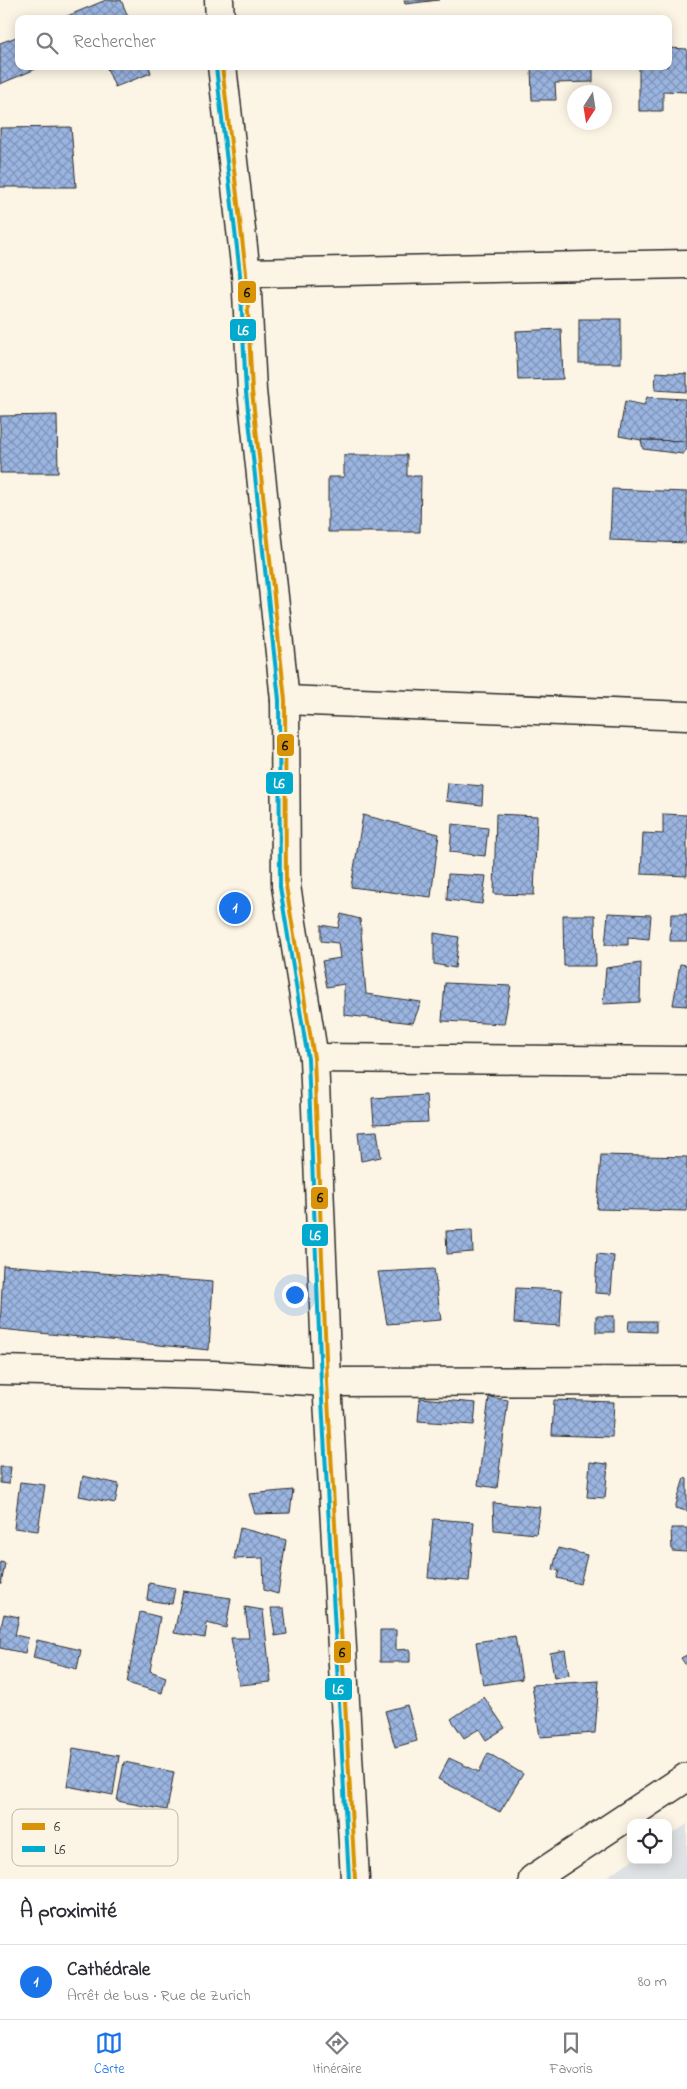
<!DOCTYPE html>
<html lang="fr">
<head>
<meta charset="utf-8">
<style>
  body { margin:0; font-family:"Indie Flower",sans-serif; background:#f2f2f3; color:#2b2b33 }
  .controls { position:absolute; right:15px; bottom:15px; display:grid; overflow:hidden; border-radius:10px; box-shadow:0 2px 12px #0003 }
  .controls button { width:45px; height:45px; display:grid; place-items:center; padding:0; border:0; border-bottom:1px solid #e1e1e2; background:#fff; color:#2b2b33; font:25px sans-serif }
  .compass { position:absolute; left:567px; top:85px; width:45px; height:45px; border-radius:50%; background:#fff; box-shadow:0 2px 12px #0003; rotate:192deg }
  .you { position:absolute; left:294px; top:1294px; width:18px; height:18px; margin:-12px; border:4px solid #fff; border-radius:50%; background:#1a73e8; box-shadow:0 0 0 8px #1a73e833 }
  .badge { display:grid; place-items:center; width:32px; height:32px; border-radius:50%; background:#1a73e8; color:#fff; font-size:16px; font-weight:700 }
  .pin { position:absolute; translate:-50% -50%; border:2px solid #fff; box-shadow:0 1px 5px #0006 }
  .list { margin:0; padding:0; list-style:none }
  h2 { display:flex; justify-content:space-between; align-items:center; height:65px; margin:0; padding:0 20px; font-size:21px }
  h2 small { font-size:16px; font-weight:400; color:#7c7c81 }
  .list li { display:grid; grid-template-columns:32px 1fr auto; gap:15px; align-items:center; box-sizing:border-box; height:75px; padding:0 20px; border-top:1px solid #e1e1e2 }
  .list b { display:block; font-size:19px; white-space:nowrap }
  .list p { margin:0; font-size:16px; white-space:nowrap; color:#7c7c81 }
  .list em { font-size:16px; font-style:normal; color:#7c7c81 }
  .icon { flex:none; width:28px; height:28px; fill:none; stroke:currentColor; stroke-width:2; stroke-linecap:round; stroke-linejoin:round }
  .map { position:relative; flex:none; width:687px; height:1879px; overflow:hidden }
  .search { position:absolute; background:#fff; box-shadow:0 2px 12px #0003; left:15px; right:15px; top:15px; height:55px; display:flex; align-items:center; gap:12px; box-sizing:border-box; padding:0 18px; border-radius:10px; color:#7c7c81; font-size:19px }
  .sheet { height:140px; background:#fff }
  nav { display:flex; justify-content:space-around; align-items:center; box-sizing:border-box; height:70px; border-top:1px solid #e1e1e2; background:#fff; font-size:14px; color:#7c7c81 }
  nav a { display:grid; justify-items:center; gap:2px }
  nav .on { color:#1a73e8 }
  .map>svg:first-child { display:block }
  .built { fill:#dfe2e4 }
  .building { fill:url(#building-cross-hatch); stroke:#2b2b2b }
  .lines { fill:none; stroke-linecap:round; stroke-linejoin:round }
  .street-casing { stroke:#2b2b2b; stroke-width:31 }
  .primary-casing { stroke:#2b2b2b; stroke-width:31 }
  .street { stroke:#fcf5e5; stroke-width:28 }
  .primary { stroke:#fcf5e5; stroke-width:28 }
  .bus-1-casing { stroke:#fcf5e5; stroke-width:8 }
  .bus-2-casing { stroke:#fcf5e5; stroke-width:8 }
  .bus-1 { stroke:#d89406; stroke-width:4 }
  .bus-2 { stroke:#00a9ce; stroke-width:4 }
  .key { fill:#fcf5e5; stroke:#bdb8ad; stroke-width:1 }
  .key-label { font-size:14px; fill:#2b2b2b }
  .line-badge { stroke:#fcf5e5; stroke-width:2 }
  .badge-label { font-size:14px; text-anchor:middle; font-weight:bold; fill:#fff }
  .pale-badge-label { font-size:14px; text-anchor:middle; font-weight:bold; fill:#111 }
</style>
</head>
<body>
<div class="map">
<svg width="687" height="1879" viewBox="0 0 687 1879">
  <defs>
    <pattern id="building-cross-hatch" width="8" height="8" patternUnits="userSpaceOnUse" patternTransform="scale(1.25)"><rect width="8" height="8" fill="#9bb5e1"/><path d="M0 0l8 8M0 8l8-8" fill="none" stroke="#7f93b7"/></pattern>
  </defs>
  <rect width="100%" height="100%" fill="#fcf5e5"/>
  <filter id="ink" filterUnits="userSpaceOnUse"><feTurbulence type="fractalNoise" baseFrequency=".02" numOctaves="2"/><feDisplacementMap in="SourceGraphic" scale="10" xChannelSelector="R" yChannelSelector="G"/><feConvolveMatrix kernelMatrix="1 2 1 2 8 2 1 2 1" color-interpolation-filters="sRGB"/></filter>
  <g filter="url(#ink)">
    <!-- built -->
    <path class="built" d="M687,1824v55h-84l29,-19h36v-23z"/>
    <!-- building -->
    <g class="building">
      <path d="M106,0h15l8,19h-69z"/>
      <path d="M404,0h35l-34,4z"/>
      <path d="M19,36v30h24l-43,18v-41z"/>
      <path d="M668,48l19,1v43l-24,-1v20h-24v-45h29z"/>
      <path d="M106,66h43l2,7 -36,14z"/>
      <path d="M531,66h62v16l-38,1 1,17h-24z"/>
      <path d="M71,127l5,60h-76v-59z"/>
      <rect x="579" y="319" width="42" height="44"/>
      <path d="M561,329l2,50 -45,1 -2,-49z"/>
      <path d="M656,372l31,2v18l-32,-2z"/>
      <path d="M647,397l38,2 2,42 -46,-1 -22,-4 6,-35 19,4z"/>
      <path d="M57,415l1,58h-58v-57z"/>
      <path d="M641,440l46,1v8l-4,5 -40,-5z"/>
      <path d="M344,455h63v21h14l-1,56h-92v-55h16z"/>
      <path d="M612,489l75,3v51l-77,-3z"/>
      <path d="M448,783l35,3 -1,19 -36,-4z"/>
      <path d="M496,814l41,2 -3,79 -40,-1z"/>
      <path d="M663,814l24,1v61l-46,-2 2,-41 20,1z"/>
      <path d="M363,815l76,19 -8,63 -80,-10z"/>
      <path d="M452,824l36,4 -3,28 -35,-4z"/>
      <path d="M448,874l38,2 -4,28 -35,-4z"/>
      <path d="M608,913l43,2 -2,24 -21,-2v8h-23z"/>
      <path d="M341,914l19,5 6,75 55,8 -8,21 -69,-8v-31l-17,3 -5,-26 18,-3 -2,-15 -17,-2v-16l17,3z"/>
      <path d="M671,914h16v27h-17z"/>
      <path d="M563,915h32l1,51h-32z"/>
      <path d="M434,933l25,4 -4,31 -21,-4z"/>
      <path d="M641,963l-1,39 -37,2 3,-36z"/>
      <path d="M680,964l7,1v41l-14,-1z"/>
      <path d="M445,983l66,3 -7,38 -62,-3z"/>
      <path d="M426,1095l2,27 -54,2 -2,-26z"/>
      <path d="M377,1131l4,26 -20,4 -3,-29z"/>
      <path d="M601,1155l86,2v54l-90,-2z"/>
      <path d="M472,1230l1,22 -26,2 -1,-23z"/>
      <path d="M597,1254l17,2 -3,38 -16,-1z"/>
      <path d="M3,1265l210,17 -4,68 -209,-21z"/>
      <path d="M434,1269l7,51 -54,4 -9,-52z"/>
      <path d="M516,1288l46,2 -2,36 -46,-3z"/>
      <rect x="596" y="1316" width="18" height="16"/>
      <path d="M629,1321h27v11l-28,-1z"/>
      <path d="M489,1397l19,3 -11,88 -19,-3z"/>
      <path d="M420,1398l56,5 -2,22 -56,-4z"/>
      <path d="M554,1400l60,2 -2,35 -60,-2z"/>
      <path d="M590,1462l18,2 -3,34 -18,-1z"/>
      <path d="M0,1467h11l-2,17 -9,-1z"/>
      <path d="M83,1476l36,8 -4,19 -36,-7z"/>
      <path d="M684,1478l3,1v32l-12,-3z"/>
      <path d="M20,1482l25,3 -7,46 -24,-3z"/>
      <path d="M293,1490l-3,23 -35,1 -6,-20z"/>
      <path d="M493,1503l47,4 -4,27 -42,-4z"/>
      <path d="M433,1519l41,3 -5,59 -41,-3z"/>
      <path d="M240,1528l46,12 -8,54 -14,-4 -1,-32 -29,1z"/>
      <path d="M671,1528h16v24l-15,-1z"/>
      <path d="M558,1548l29,7 -7,29 -23,-6 2,-7 -6,-2z"/>
      <path d="M0,1562l5,1 -4,22 -1,-1z"/>
      <path d="M149,1583l26,5 -3,16 -25,-4z"/>
      <path d="M183,1591l48,7 -5,30 -19,-5 -2,15 -31,-5z"/>
      <path d="M245,1607l18,3 8,72 -32,3 -8,-47h18z"/>
      <path d="M271,1608h13l3,26 -12,2z"/>
      <path d="M140,1612l20,5 -10,54 16,6 -4,16 -35,-10z"/>
      <path d="M4,1614l15,3 -4,18 13,3 -3,15 -25,-5v-17z"/>
      <path d="M380,1630h16v20l14,-1v13h-30z"/>
      <path d="M515,1636l7,43 -39,6 -7,-43z"/>
      <path d="M37,1640l44,10 -4,19 -44,-11z"/>
      <path d="M565,1650l4,25 -15,3 -4,-25z"/>
      <path d="M687,1655v12l-6,-9z"/>
      <path d="M599,1681l-4,52 -55,4 -8,-52z"/>
      <path d="M484,1697l21,31 -19,12 -7,-11 -15,9 -13,-19z"/>
      <path d="M407,1705l10,36 -22,6 -10,-36z"/>
      <path d="M73,1748l46,8 -6,39 -46,-9z"/>
      <path d="M488,1753l35,21 -23,38 -62,-33 11,-21 30,14z"/>
      <path d="M124,1762l50,10 -7,38 -50,-9z"/>
    </g>
    <g class="lines">
      <!-- street casing -->
      <g class="street-casing">
        <g id="street">
          <path d="M219,0l1,19"/>
          <path d="M222,66l24,207 6,118 33,309 1,186 28,172 13,324 28,497"/>
          <path d="M246,273l441,-9"/>
          <path d="M285,700l402,16"/>
          <path d="M314,1058l373,3"/>
          <path d="M0,1370l213,5 114,7 360,-1"/>
        </g>
      </g>
      <!-- primary casing -->
      <g class="primary-casing">
        <path id="primary" d="M533,1879l154,-102"/>
      </g>
      <!-- street -->
      <use href="#street" class="street"/>
      <!-- primary -->
      <use href="#primary" class="primary"/>
      <!-- bus-1 casing -->
      <g class="bus-1-casing">
        <path id="bus-1" d="M222,66l24,207 6,118 33,309 1,186 28,172 13,324 28,497"/>
      </g>
      <!-- bus-2 casing -->
      <g class="bus-2-casing">
        <path id="bus-2" d="M216,67l24,207 6,118 33,308 1,187 28,172 13,323 28,497"/>
      </g>
      <!-- bus-1 -->
      <use href="#bus-1" class="bus-1"/>
      <!-- bus-2 -->
      <use href="#bus-2" class="bus-2"/>
    </g>
  </g>
  <!-- legend -->
  <rect x="12" y="1809" width="166" height="57" rx="8" class="key"/>
  <rect x="22" y="1823" width="23" height="7" fill="#d89406"/>
  <rect x="22" y="1846" width="23" height="6" fill="#00a9ce"/>
  <g class="key-label">
    <text x="54" y="1831">6</text>
    <text x="54" y="1854">L6</text>
  </g>
  <g class="line-badge">
    <rect x="237" y="280" width="20" height="24" rx="5" fill="#d89406"/>
    <rect x="229" y="318" width="28" height="24" rx="5" fill="#00a9ce"/>
    <rect x="276" y="733" width="19" height="24" rx="5" fill="#d89406"/>
    <rect x="265" y="771" width="29" height="24" rx="5" fill="#00a9ce"/>
    <rect x="310" y="1186" width="19" height="24" rx="5" fill="#d89406"/>
    <rect x="301" y="1223" width="28" height="24" rx="5" fill="#00a9ce"/>
    <rect x="333" y="1640" width="19" height="24" rx="5" fill="#d89406"/>
    <rect x="324" y="1677" width="29" height="24" rx="5" fill="#00a9ce"/>
  </g>
  <g class="badge-label">
    <text x="243" y="335">L6</text>
    <text x="279" y="788">L6</text>
    <text x="315" y="1240">L6</text>
    <text x="338" y="1694">L6</text>
  </g>
  <g class="pale-badge-label">
    <text x="247" y="297">6</text>
    <text x="285" y="750">6</text>
    <text x="320" y="1202">6</text>
    <text x="342" y="1657">6</text>
  </g>
</svg>
<div class="controls">
<button><svg class="icon" aria-label="locate" viewBox="0 0 24 24"><circle cx="12" cy="12" r="6"/><path d="M12 2v4M12 18v4M2 12h4M18 12h4"/></svg></button>
</div>
<svg class="compass" viewBox="-18 -18 36 36"><path d="M0-13l5 13h-10z" fill="#e53935"/><path d="M0 13l5-13h-10z" fill="#7c7c81"/></svg>
<div class="you"></div>
<div class="pin badge" style="left:235px;top:908px">1</div>
<div class="search"><svg class="icon" aria-label="search" viewBox="0 0 24 24"><circle cx="10" cy="10" r="6"/><path d="M15 15l6 6"/></svg>Rechercher</div>
</div>
<section class="sheet">
<h2>À proximité<small></small></h2>
<ul class="list">
<li><span class="badge">1</span><div><b>Cathédrale</b><p>Arrêt de bus · Rue de Zurich</p></div><em>80 m</em></li>
</ul>
</section>
<nav>
<a class="on"><svg class="icon" aria-label="map" viewBox="0 0 24 24"><path d="M3 6l6-2 6 2 6-2v14l-6 2-6-2-6 2zM9 4v14M15 6v14"/></svg>Carte</a>
<a><svg class="icon" aria-label="directions" viewBox="0 0 24 24"><path d="M12 3l9 9-9 9-9-9zM9 14v-3h6M13 9l2 2-2 2"/></svg>Itinéraire</a>
<a><svg class="icon" aria-label="saved" viewBox="0 0 24 24"><path d="M7 4h10v16l-5-4-5 4z"/></svg>Favoris</a>
</nav>
</body>
</html>
